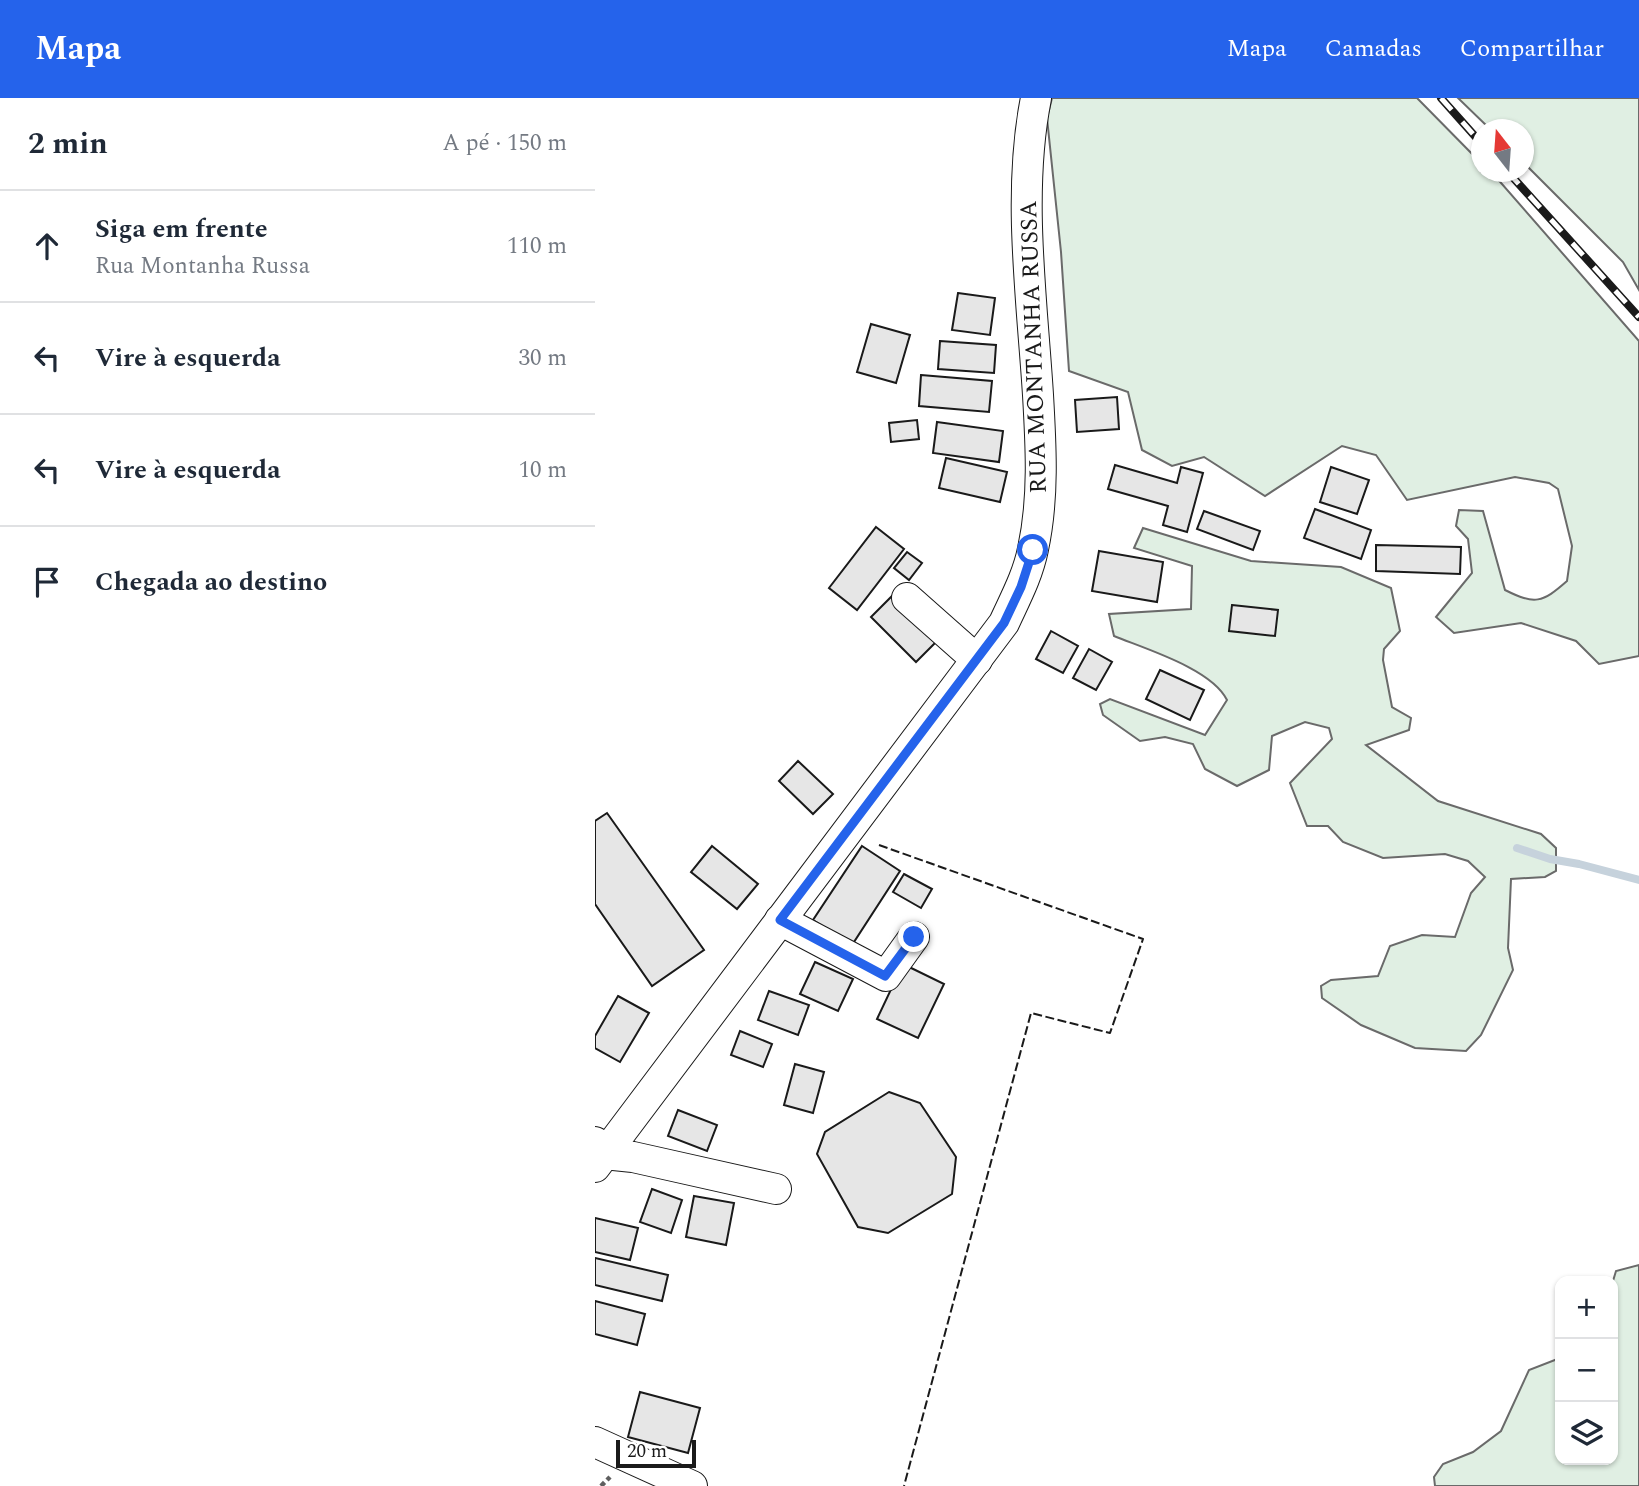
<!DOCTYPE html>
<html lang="pt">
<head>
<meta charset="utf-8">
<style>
  body { margin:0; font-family:Spectral,serif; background:#f2f2f3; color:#1f2937 }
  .controls { position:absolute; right:21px; bottom:21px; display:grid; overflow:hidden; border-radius:14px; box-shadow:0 2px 5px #0004 }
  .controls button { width:63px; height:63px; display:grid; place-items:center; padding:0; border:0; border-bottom:2px solid #e0e1e3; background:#fff; color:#1f2937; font:35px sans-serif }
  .compass { position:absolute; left:876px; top:21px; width:63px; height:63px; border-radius:50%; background:#fff; box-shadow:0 2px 5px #0004; rotate:343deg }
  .scale { position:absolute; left:21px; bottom:18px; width:80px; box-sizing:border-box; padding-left:7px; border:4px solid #1a1a1a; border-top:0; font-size:19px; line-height:24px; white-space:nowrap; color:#1a1a1a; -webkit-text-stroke:5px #fff; paint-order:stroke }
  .stop { position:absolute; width:21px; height:21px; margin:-16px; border:5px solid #2563eb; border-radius:50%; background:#fff }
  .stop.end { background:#2563eb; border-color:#fff; box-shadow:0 2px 7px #0008 }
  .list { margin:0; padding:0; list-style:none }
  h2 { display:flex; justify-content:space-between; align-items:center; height:91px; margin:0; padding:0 28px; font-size:30px }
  h2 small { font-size:23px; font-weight:400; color:#747a83 }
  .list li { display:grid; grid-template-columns:46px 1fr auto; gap:21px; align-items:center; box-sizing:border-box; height:112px; padding:0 28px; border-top:2px solid #e0e1e3 }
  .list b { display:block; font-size:26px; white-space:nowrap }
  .list p { margin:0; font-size:23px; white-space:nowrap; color:#747a83 }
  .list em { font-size:23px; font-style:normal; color:#747a83 }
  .icon { flex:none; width:38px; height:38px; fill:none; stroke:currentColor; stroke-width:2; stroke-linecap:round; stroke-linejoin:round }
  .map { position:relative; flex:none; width:1044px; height:1388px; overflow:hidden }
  header { display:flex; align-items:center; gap:42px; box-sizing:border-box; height:98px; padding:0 35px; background:#2563eb; color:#fff }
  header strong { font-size:33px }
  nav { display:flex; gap:38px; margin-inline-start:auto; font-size:24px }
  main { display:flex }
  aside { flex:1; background:#fff }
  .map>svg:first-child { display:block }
  .green { fill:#e0efe3; stroke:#6a6a6a; stroke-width:2 }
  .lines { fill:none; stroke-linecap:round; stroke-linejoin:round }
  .stream { stroke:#c6d2dc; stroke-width:8 }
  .building { fill:#e6e6e6; stroke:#1a1a1a; stroke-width:2 }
  .minor-casing { stroke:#1a1a1a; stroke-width:32 }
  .path { stroke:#5f5f5f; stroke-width:4.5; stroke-dasharray:5 3.5; stroke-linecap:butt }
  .minor { stroke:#fff; stroke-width:30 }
  .rail-casing { stroke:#1a1a1a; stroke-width:8 }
  .rail { stroke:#fff; stroke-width:5; stroke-dasharray:16; stroke-linecap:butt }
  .fence { stroke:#1a1a1a; stroke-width:2; stroke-dasharray:9 3.5; stroke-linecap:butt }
  .route { stroke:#2563eb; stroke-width:9 }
  .labels { text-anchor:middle; stroke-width:5; stroke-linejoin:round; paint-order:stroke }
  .street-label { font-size:24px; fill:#1a1a1a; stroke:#fff }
</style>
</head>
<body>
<header>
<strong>Mapa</strong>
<nav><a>Mapa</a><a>Camadas</a><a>Compartilhar</a></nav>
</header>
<main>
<aside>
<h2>2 min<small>A pé · 150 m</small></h2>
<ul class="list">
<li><svg class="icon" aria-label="ahead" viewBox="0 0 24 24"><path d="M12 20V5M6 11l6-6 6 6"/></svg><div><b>Siga em frente</b><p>Rua Montanha Russa</p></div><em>110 m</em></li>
<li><svg class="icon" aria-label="left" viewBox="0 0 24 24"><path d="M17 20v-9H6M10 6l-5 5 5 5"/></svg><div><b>Vire à esquerda</b></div><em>30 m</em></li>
<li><svg class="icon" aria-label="left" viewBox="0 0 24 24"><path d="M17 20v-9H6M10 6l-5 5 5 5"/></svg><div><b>Vire à esquerda</b></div><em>10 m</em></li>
<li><svg class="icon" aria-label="arrive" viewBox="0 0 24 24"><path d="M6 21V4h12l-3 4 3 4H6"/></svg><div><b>Chegada ao destino</b></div></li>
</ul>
</aside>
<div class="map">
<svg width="1044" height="1388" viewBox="0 0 1044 1388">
  <rect width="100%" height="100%" fill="#fff"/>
  <!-- green -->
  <g class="green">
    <path d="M457,0h365l64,65v9h9l5,4 144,165v315l-40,8 -23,-23 -55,-18 -67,10 -18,-16 36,-44 -4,-34 -12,-13 3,-16 24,1 22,79c30,15 37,13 62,-9l5,-35 -14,-57 -9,-6 -34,-6 -108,23 -31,-45 -34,-9 -77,50 -61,-39 -32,9 -30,-16 -14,-58 -59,-21 -8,-119 -14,-134z"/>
    <path d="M863,0h181v192l-16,-28 -99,-99 -1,-33 -33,-1z"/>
    <path d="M548,430l108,33 90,6 50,21 9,43 -16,18 -1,11 9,47 19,11 -2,12 -43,15 72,56 103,33 15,14v23l-11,6 -34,2 -3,69 5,22 -32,65 -15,16 -51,-3 -54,-23 -39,-27 -1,-12 10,-6 47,-4 12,-30 32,-11 33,2 16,-44 14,-16 -17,-16 -23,-7 -62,4 -40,-16 -15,-16h-21l-17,-43 42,-44 -3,-11 -24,-6 -33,14 -3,34 -32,16 -32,-17 -12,-25 -28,-7 -25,4 -37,-26 -3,-11 10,-5 95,36 22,-35c-15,-31 -81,-51 -113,-64l-5,-22 82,-5 1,-43 -58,-18z"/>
    <path d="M1044,1167v221h-204l-1,-9 9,-13 30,-12 28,-21 28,-61 31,-12v102h53v-179l3,-10z"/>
  </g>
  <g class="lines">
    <!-- stream -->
    <path class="stream" d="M922,750l33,11 29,5 60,16"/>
  </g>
  <!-- building -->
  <g class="building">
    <path d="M363,195l37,5 -5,37 -38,-5z"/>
    <path d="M276,226l39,11 -14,48 -39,-11z"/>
    <path d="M345,243l56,4 -2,28 -56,-4z"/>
    <path d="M326,277l71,6 -3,31 -70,-6z"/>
    <path d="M522,299l2,32 -42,3 -2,-32z"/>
    <path d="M322,322l2,19 -28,3 -2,-19z"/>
    <path d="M342,324l66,9 -4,31 -66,-9z"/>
    <path d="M351,360l61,14 -7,30 -61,-14z"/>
    <path d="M520,367l62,18 4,-16 22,6 -16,59 -24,-7 5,-19 -60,-17z"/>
    <path d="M736,369l38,13 -12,34 -37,-12z"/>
    <path d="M720,411l56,21 -10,29 -57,-21z"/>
    <path d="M609,413l56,20 -7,19 -56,-21z"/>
    <path d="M281,429l28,22 -47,61 -28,-22z"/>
    <path d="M781,447l85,2 -1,27 -84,-3z"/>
    <path d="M504,453l64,11 -6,40 -65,-11z"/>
    <path d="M312,454l15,11 -13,17 -15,-12z"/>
    <path d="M297,498l46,44 -22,22 -45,-45z"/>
    <path d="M637,507l46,5 -3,26 -46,-5z"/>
    <path d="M456,533l27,15 -15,27 -27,-14z"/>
    <path d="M494,551l23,13 -16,28 -23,-12z"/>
    <path d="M565,572l44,20 -14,30 -44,-21z"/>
    <path d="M203,663l35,33 -20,20 -34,-33z"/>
    <path d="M12,715l97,137 -52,36 -57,-82v-83z"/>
    <path d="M117,748l46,38 -21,25 -46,-37z"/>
    <path d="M267,748l38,25 -48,74 -39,-25z"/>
    <path d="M309,776l28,15 -11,19 -28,-16z"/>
    <path d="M220,864l38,17 -15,32 -38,-17z"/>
    <path d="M308,866l41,20 -26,54 -41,-19z"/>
    <path d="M174,893l40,14 -11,30 -40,-15z"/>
    <path d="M23,898l31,17 -29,49 -25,-14v-12z"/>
    <path d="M145,933l32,13 -9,23 -32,-12z"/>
    <path d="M200,966l29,8 -11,41 -29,-8z"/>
    <path d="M294,994l31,11 36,54 -4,37 -64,39 -30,-6 -41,-73 8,-22z"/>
    <path d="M83,1012l39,15 -10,26 -39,-15z"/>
    <path d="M57,1091l30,11 -11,33 -31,-11z"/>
    <path d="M99,1098l40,7 -8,42 -40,-8z"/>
    <path d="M0,1120l43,10 -8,32 -35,-8z"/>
    <path d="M0,1160l73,17 -6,26 -67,-16z"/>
    <path d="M0,1203l50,13 -8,31 -42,-11z"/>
    <path d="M45,1294l60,16 -12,45 -60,-16z"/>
  </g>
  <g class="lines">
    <!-- minor casing -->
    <g class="minor-casing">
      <g id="minor">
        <path d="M312,500l70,62"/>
        <path d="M185,822l106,56 28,-39"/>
        <path d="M0,1044l9,12 29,3 143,32"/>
        <path d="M0,1069l409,-544c11,-24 24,-48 29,-74 11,-51 8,-103 5,-154 -6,-96 -21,-202 -2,-297"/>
        <path d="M0,1344l97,44"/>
      </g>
    </g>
    <!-- path -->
    <path class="path" d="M6,1388l9,-9"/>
    <!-- minor -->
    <use href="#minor" class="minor"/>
    <!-- rail casing -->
    <g class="rail-casing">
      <g id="rail">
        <path d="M846,0l40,45"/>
        <path d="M913,74l131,145"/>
      </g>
    </g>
    <!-- rail -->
    <use href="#rail" class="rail"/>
    <!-- fence -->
    <path class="fence" d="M284,747l264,94 -33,94 -79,-20 -127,473"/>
  </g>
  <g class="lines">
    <!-- route -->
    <path class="route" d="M319,839l-29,39 -105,-56 224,-297 17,-36 12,-37"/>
  </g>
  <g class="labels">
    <!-- street labels -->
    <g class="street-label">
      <text transform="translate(438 249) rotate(-92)" y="8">RUA MONTANHA RUSSA</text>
    </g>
  </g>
</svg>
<div class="controls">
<button>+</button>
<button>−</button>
<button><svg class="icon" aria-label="layers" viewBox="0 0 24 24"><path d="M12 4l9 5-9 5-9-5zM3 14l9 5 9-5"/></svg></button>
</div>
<svg class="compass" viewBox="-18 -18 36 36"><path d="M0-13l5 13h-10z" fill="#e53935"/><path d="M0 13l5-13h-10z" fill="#747a83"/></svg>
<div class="scale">20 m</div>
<div class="stop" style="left:438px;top:452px"></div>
<div class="stop end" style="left:319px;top:839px"></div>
</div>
</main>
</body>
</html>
